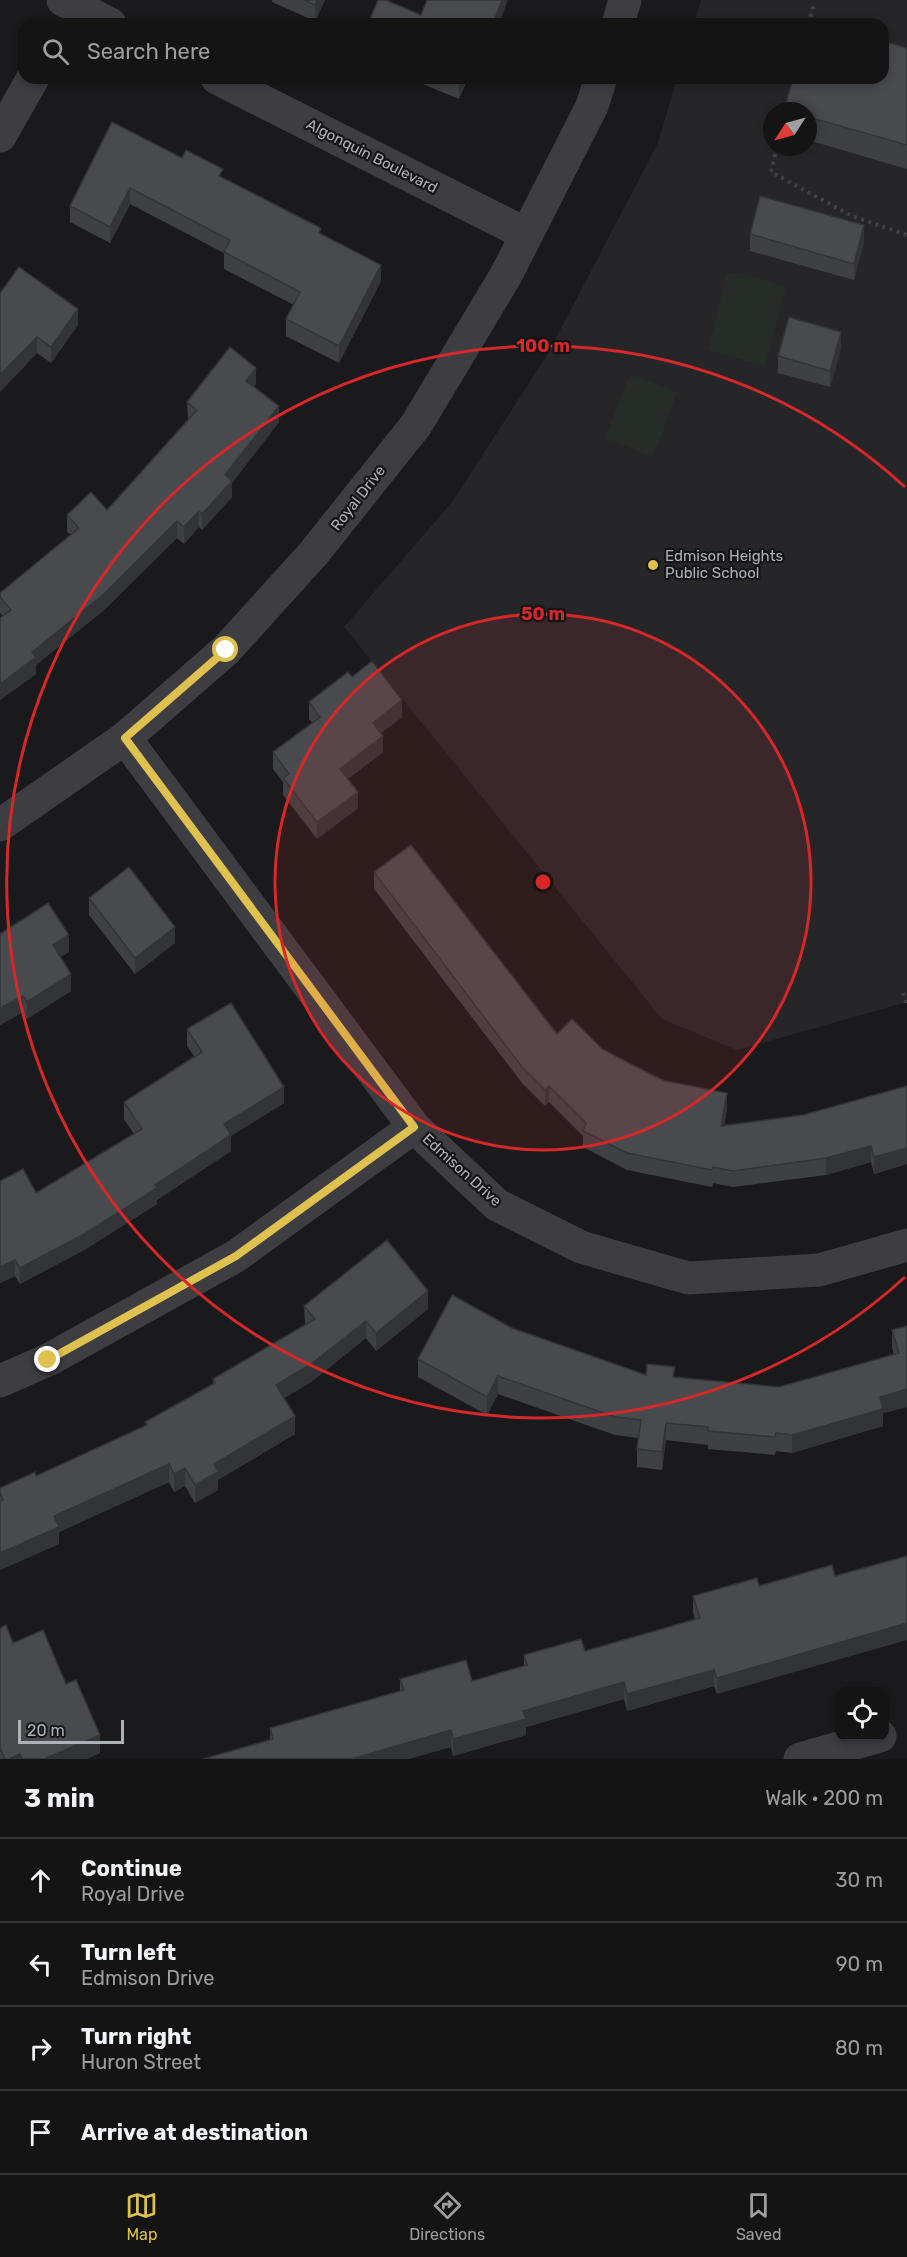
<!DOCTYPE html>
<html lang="en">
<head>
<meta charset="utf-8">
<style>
  body { margin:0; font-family:Rubik,sans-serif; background:#1d1d1e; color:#f1f3f6 }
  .controls { position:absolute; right:18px; bottom:18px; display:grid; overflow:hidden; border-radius:12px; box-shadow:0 3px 9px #0003 }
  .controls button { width:54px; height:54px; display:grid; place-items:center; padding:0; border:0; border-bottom:2px solid #333334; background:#141415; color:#f1f3f6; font:30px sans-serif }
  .compass { position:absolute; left:763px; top:102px; width:54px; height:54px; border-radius:50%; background:#141415; box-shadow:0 3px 9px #0003; rotate:234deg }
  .scale { position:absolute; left:18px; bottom:15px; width:106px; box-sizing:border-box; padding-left:6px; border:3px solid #aeb0ba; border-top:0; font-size:16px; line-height:21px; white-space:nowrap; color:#aeb0ba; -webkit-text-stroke:4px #151517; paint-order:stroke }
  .stop { position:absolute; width:18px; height:18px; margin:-14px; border:4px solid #dec14f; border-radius:50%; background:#fff }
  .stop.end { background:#dec14f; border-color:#fff; box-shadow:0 2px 6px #0008 }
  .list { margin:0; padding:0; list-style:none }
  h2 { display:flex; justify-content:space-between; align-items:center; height:78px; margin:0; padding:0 24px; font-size:26px }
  h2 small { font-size:20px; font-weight:400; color:#9d9ea0 }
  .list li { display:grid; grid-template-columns:39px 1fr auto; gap:18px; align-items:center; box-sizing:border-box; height:84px; padding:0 24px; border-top:2px solid #333334 }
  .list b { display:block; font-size:22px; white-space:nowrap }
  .list p { margin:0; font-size:20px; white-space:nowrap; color:#9d9ea0 }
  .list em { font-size:20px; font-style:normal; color:#9d9ea0 }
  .icon { flex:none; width:33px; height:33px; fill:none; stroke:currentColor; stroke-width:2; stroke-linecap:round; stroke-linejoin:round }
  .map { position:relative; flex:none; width:907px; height:1759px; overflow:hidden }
  .search { position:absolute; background:#141415; box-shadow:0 3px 9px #0003; left:18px; right:18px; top:18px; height:66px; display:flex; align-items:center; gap:15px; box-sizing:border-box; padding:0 21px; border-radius:18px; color:#9d9ea0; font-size:22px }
  .sheet { height:414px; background:#141415 }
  nav { display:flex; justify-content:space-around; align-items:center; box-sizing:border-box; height:84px; border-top:2px solid #333334; background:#141415; font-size:16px; color:#9d9ea0 }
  nav a { display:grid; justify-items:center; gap:3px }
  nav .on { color:#dec14f }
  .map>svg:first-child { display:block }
  .built { fill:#262629; fill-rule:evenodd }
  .green { fill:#262d28 }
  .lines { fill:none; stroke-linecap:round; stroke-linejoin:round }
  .path { stroke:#414247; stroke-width:4; stroke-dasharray:3 4.5; stroke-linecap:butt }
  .minor { stroke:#3d3d42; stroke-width:33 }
  .wall { fill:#3f4043 }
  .shaded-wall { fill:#333437 }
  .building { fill:#494a4e; stroke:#333437; stroke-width:1.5 }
  .route { stroke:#dec14f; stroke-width:8 }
  .ring { fill:none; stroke:#d62828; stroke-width:3 }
  .poi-dot { fill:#dec14f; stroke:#151517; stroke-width:2 }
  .labels { text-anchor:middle; stroke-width:4.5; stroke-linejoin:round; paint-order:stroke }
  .street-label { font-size:15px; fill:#aeb0ba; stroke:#151517 }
  .poi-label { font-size:15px; fill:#aeb0ba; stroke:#151517; text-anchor:start }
  .centre { fill:#d62828; stroke:#151517; stroke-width:3 }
  .ring-label { font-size:18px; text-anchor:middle; font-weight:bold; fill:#d62828; stroke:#151517; stroke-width:4.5; stroke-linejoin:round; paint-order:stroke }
</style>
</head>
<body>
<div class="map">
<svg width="907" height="1759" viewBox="0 0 907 1759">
  <rect width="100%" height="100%" fill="#1a1a1c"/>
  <!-- built -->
  <path class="built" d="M701,0h206v1002l-170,48 -75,-31 -318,-392 108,-125 94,-145 112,-214 19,-65h206v-54h-189zM772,111h36v36h-36z"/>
  <!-- green -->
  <g class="green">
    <path d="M727,273l17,1 42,13 -21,79 -57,-16z"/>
    <path d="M630,374l47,18 -24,65 -48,-19z"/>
  </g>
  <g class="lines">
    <!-- path -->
    <g class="path">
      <path d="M809,24l5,-21"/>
      <path d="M777,147l-6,25 81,44 55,19"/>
      <path d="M903,993l4,13"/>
    </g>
    <!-- minor -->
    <g class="minor">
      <path d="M63,0l47,24"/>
      <path d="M618,24l7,-24"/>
      <path d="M217,78l309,156"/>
      <path d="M0,136l33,-58"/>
      <path d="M125,738l289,389 83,78 84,42 107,31 131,-8 88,-25"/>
      <path d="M0,825l125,-87 101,-88 87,-96 103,-129 90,-150 86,-169 9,-28"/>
      <path d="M0,1381l48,-21 188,-104 178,-129"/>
      <path d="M800,1759l80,-23"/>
    </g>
  </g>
  <!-- wall -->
  <g class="wall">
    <path d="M272,0h53l-10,21 -43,-19z"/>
    <path d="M907,48v121l-99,-29v-29h-24v-1z"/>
    <path d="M408,78h60l-9,21z"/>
    <path d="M182,158l41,20 98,56 60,47 -42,82 -53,-27v-17l8,-14 -70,-36v-16l-94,-49 -20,39 -40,-21v-16z"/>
    <path d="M750,234l114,8 -10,38 -104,-29z"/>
    <path d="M0,293l78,32 -27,38 -14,-10 -37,39z"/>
    <path d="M841,348l-11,39 -52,-14v-17z"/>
    <path d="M256,384l-2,3 25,35 -47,61v14l-30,33 -3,-3 -15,17 -7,-6 -73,72 -68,55v9l-36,26v-82l3,-2 -3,-3v-20l71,-58 -4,-3v-17l40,-5 81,-91 -1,-17z"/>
    <path d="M352,677l50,40 -21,16 2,19 -35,27 10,29 -41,31 -34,-44v-13l-10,-13v-17l39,-29 -3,-4v-17z"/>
    <path d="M374,872l183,162 45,15 54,28 71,33 -3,15 79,-10 104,-29v78l-33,10 -3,-12 -45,13 -93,12 -20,-4 -1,4 -85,-17 -44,-23v-11l-34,-34 -4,4 -23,-23 -148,-194z"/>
    <path d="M89,898l86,45 -40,31 -46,-59z"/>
    <path d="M0,934l69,18 -9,5 11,34 -44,28 -4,-7 -23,13z"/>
    <path d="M187,1029l97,74 -53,33v15l-74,49v4l-71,45 -66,35 -5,-8 -15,7 36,-90 98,-59 -10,-15v-17l70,-46 -7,-10z"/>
    <path d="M304,1306l124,3 -52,42 -10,-13 -55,44 -27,16 11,36 -77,46v10l-23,13 -10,-17 -11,6 -5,-10 -110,50v12l-59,26v-82l36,-12 109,-50v-4l68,-37v-6l92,-54z"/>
    <path d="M907,1326v81l-24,6v13l-91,27 -16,-2 -1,4 -67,-6v-4l-42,-5 -4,30 -25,-3v-18l2,-11 -24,-3 -117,-41 -11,21 -69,-38v-18l94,-31 134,47 133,12 115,-32 -2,-7v-18z"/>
    <path d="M757,1578l-40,116 -3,-8 -87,25 -3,-12 -98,28v8l-73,21 -2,-9 -43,12h-205l67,-19v-12l130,-37v-12l72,2 52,-15v-11l61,-4 110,-31 -2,-8v-16z"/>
    <path d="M0,1628l13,15 53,41 34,69 -14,6h-86z"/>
  </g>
  <!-- shaded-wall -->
  <g class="shaded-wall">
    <path d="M317,0h8l-10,21v-16z"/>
    <path d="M502,0h6l-9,24h-6z"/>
    <path d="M461,78h7l-9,21v-16z"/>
    <path d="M130,188v16l-20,39v-16z"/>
    <path d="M864,225v17l-10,38v-16z"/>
    <path d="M381,265v16l-42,82v-17z"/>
    <path d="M78,309v16l-27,38v-16z"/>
    <path d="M841,332v16l-11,39v-16z"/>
    <path d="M37,337v16l-37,39v-17z"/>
    <path d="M256,368v16l-10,13v-16z"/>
    <path d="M279,406v16l-47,61v14l-30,33v-16l23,-39z"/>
    <path d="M199,511v16l-15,17v-17z"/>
    <path d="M177,521v17l-73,72 -68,55v9l-36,26v-16l32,-32z"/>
    <path d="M402,700v17l-29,22v-16z"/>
    <path d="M383,736v16l-43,33v-16z"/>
    <path d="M358,792v16l-41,31v-17z"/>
    <path d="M175,927v16l-40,31v-16z"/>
    <path d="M69,935v17l-16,10v-17z"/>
    <path d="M71,974v17l-44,28v-17z"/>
    <path d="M23,996v16l-23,13v-17z"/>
    <path d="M549,1086v16l-4,4v-16z"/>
    <path d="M284,1087v16l-53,33v15l-74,49v4l-71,45 -66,35v-16l135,-83 69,-61z"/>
    <path d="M727,1093v17l-6,32v-16z"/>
    <path d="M871,1146v16l-45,13v-17z"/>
    <path d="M907,1148v16l-33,10v-17z"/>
    <path d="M15,1260v16l-15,7v-16z"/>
    <path d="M428,1291v18l-52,42v-18z"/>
    <path d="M366,1321v17l-55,44 -35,21v-18z"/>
    <path d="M498,1376v18l-11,21v-18z"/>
    <path d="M907,1389v18l-24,6v13l-91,27v-18l88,-38z"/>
    <path d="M295,1416v18l-77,46v10l-23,13v-18l19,-21z"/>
    <path d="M666,1423v17l-4,30v-18z"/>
    <path d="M169,1464v18l-110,50v12l-59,26v-17l54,-37z"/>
    <path d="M185,1468v18l-11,6v-18z"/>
    <path d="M907,1623v17l-190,54v-16z"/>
    <path d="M714,1670v16l-87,25v-17z"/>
    <path d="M624,1682v17l-98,28v8l-73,21v-17l70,-28z"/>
    <path d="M451,1730v17l-43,12h-53v-1z"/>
    <path d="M100,1735v18l-14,6h-42z"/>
    <path d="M20,1754v5h-11z"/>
  </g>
  <!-- building -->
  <g class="building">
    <path d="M304,0h13l-2,5z"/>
    <path d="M378,0h8l35,15 6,-15h75l-9,24h-125z"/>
    <path d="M809,20l14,4h-15z"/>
    <path d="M883,41l24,7v97l-99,-28v-6h-19l-5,-1 9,-32h90z"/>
    <path d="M447,78h14l-2,5z"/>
    <path d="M112,122l70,36 4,-8 37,19 -4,7 102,52 -2,5 62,32 -42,81 -53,-27 14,-27 -76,-40 6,-12 -100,-52 -20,39 -40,-21z"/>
    <path d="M760,196l104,29 -10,39 -104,-30z"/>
    <path d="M19,267l59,42 -27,38 -14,-10 -37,38v-82z"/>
    <path d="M789,317l52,15 -11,39 -52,-15z"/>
    <path d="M230,347l26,21 -10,13 33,25 -54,69 7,6 -30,33 -3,-3 -15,16 -7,-6 -73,73 -72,58 4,5 -36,27v-66l11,-8 -11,-13v-4l79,-65 -12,-13 24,-23 16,18 90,-100 -10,-8z"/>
    <path d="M372,661l30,39 -29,23 10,13 -43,33 18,23 -41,30 -34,-44 6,-4 -16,-22 47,-35 -11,-15 39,-30 4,5z"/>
    <path d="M411,845l146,189 15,-15 30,30 54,28 10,4 61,12 -6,33 82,-11 104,-29v62l-33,9 -3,-11 -45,12 -93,13 -20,-4 -1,3 -85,-17 -44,-22 3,-8 -37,-37 -4,4 -23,-23 -148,-195z"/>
    <path d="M129,867l46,60 -40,31 -46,-60z"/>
    <path d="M48,903l21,32 -16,10 18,29 -44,28 -4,-6 -23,12v-74z"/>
    <path d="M231,1003l53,84 -60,37 7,11 -76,50 2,3 -71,45 -66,35 -5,-8 -15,7v-86l23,-12 13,24 106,-64 -18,-27 78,-50 -15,-23z"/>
    <path d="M387,1240l41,51 -52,42 -10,-12 -55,43 -35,21 19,31 -81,48 4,8 -23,13 -10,-17 -11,6 -5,-10 -115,52 5,11 -59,26v-52l3,-1 -3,-7v-5l35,-16 1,4 111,-51 -2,-3 70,-39 -2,-4 102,-60 -11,-13z"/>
    <path d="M452,1295l60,33 134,47 1,-11 28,3 -2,10 106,10 120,-34 -7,-23 15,-4v63l-27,8 3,12 -91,26 -16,-2 -1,4 -67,-6v-4l-42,-4 -4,29 -25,-3 4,-29 -26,-3 -117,-41 -11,21 -69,-38z"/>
    <path d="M907,1556v67l-190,55 -3,-8 -87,24 -3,-12 -101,29 3,8 -73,20 -2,-9 -96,28v1h-152l70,-20 -3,-11 134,-38 -4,-11 66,-19 6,21 55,-16 -3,-10 57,-16 4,12 115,-33 -7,-22 64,-18 2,8 73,-21 3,11z"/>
    <path d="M6,1625l7,18 30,-13 23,54 10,-4 24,55 -56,24h-22l-2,-5 -11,5h-4l-5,-11v-120z"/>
  </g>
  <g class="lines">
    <!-- route -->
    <path class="route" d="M48,1360l188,-104 178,-129 -289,-389 101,-88"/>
  </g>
  <!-- distance rings -->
  <circle cx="543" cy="882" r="268" fill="#d62828" fill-opacity=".12"/>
  <g class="ring">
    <circle cx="543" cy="882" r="268"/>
    <path d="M905 1277A536 536 0 1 1 905 487"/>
  </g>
  <!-- markers -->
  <circle class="poi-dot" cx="653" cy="565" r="6"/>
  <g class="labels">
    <!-- street labels -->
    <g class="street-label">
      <text transform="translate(372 156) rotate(27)" y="5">Algonquin Boulevard</text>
      <text transform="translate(358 498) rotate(-52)" y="5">Royal Drive</text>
      <text transform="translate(462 1170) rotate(42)" y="5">Edmison Drive</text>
    </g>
    <!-- poi labels -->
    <g class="poi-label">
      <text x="665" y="561">Edmison Heights<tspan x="665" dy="17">Public School</tspan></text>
    </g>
  </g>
  <circle cx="543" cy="882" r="9" class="centre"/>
  <g class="ring-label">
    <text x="543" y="352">100 m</text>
    <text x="543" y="620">50 m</text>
  </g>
</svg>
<div class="controls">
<button><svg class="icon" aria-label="locate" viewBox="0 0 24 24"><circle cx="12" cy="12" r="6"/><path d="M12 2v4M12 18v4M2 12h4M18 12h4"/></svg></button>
</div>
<svg class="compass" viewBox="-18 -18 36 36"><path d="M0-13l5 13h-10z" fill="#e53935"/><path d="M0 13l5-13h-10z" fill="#9d9ea0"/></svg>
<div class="scale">20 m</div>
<div class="stop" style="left:226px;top:650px"></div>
<div class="stop end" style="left:48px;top:1360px"></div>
<div class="search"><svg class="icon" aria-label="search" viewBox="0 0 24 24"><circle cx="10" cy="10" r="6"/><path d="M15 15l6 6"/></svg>Search here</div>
</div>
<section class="sheet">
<h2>3 min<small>Walk · 200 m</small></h2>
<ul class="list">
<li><svg class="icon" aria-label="ahead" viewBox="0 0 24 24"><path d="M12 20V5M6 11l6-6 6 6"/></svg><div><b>Continue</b><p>Royal Drive</p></div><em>30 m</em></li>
<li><svg class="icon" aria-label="left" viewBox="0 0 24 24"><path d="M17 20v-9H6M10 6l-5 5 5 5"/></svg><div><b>Turn left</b><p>Edmison Drive</p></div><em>90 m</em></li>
<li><svg class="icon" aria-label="right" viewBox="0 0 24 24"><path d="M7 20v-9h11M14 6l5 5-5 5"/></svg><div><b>Turn right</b><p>Huron Street</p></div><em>80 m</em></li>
<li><svg class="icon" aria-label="arrive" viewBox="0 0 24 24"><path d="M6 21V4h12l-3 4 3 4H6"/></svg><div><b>Arrive at destination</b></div></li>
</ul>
</section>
<nav>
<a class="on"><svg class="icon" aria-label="map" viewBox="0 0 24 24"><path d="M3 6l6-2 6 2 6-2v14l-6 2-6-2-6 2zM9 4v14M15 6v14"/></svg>Map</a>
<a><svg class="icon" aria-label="directions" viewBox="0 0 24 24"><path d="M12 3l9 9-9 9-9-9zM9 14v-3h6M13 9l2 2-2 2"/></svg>Directions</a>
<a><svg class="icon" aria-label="saved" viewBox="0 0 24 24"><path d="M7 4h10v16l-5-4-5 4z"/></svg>Saved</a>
</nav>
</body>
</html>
